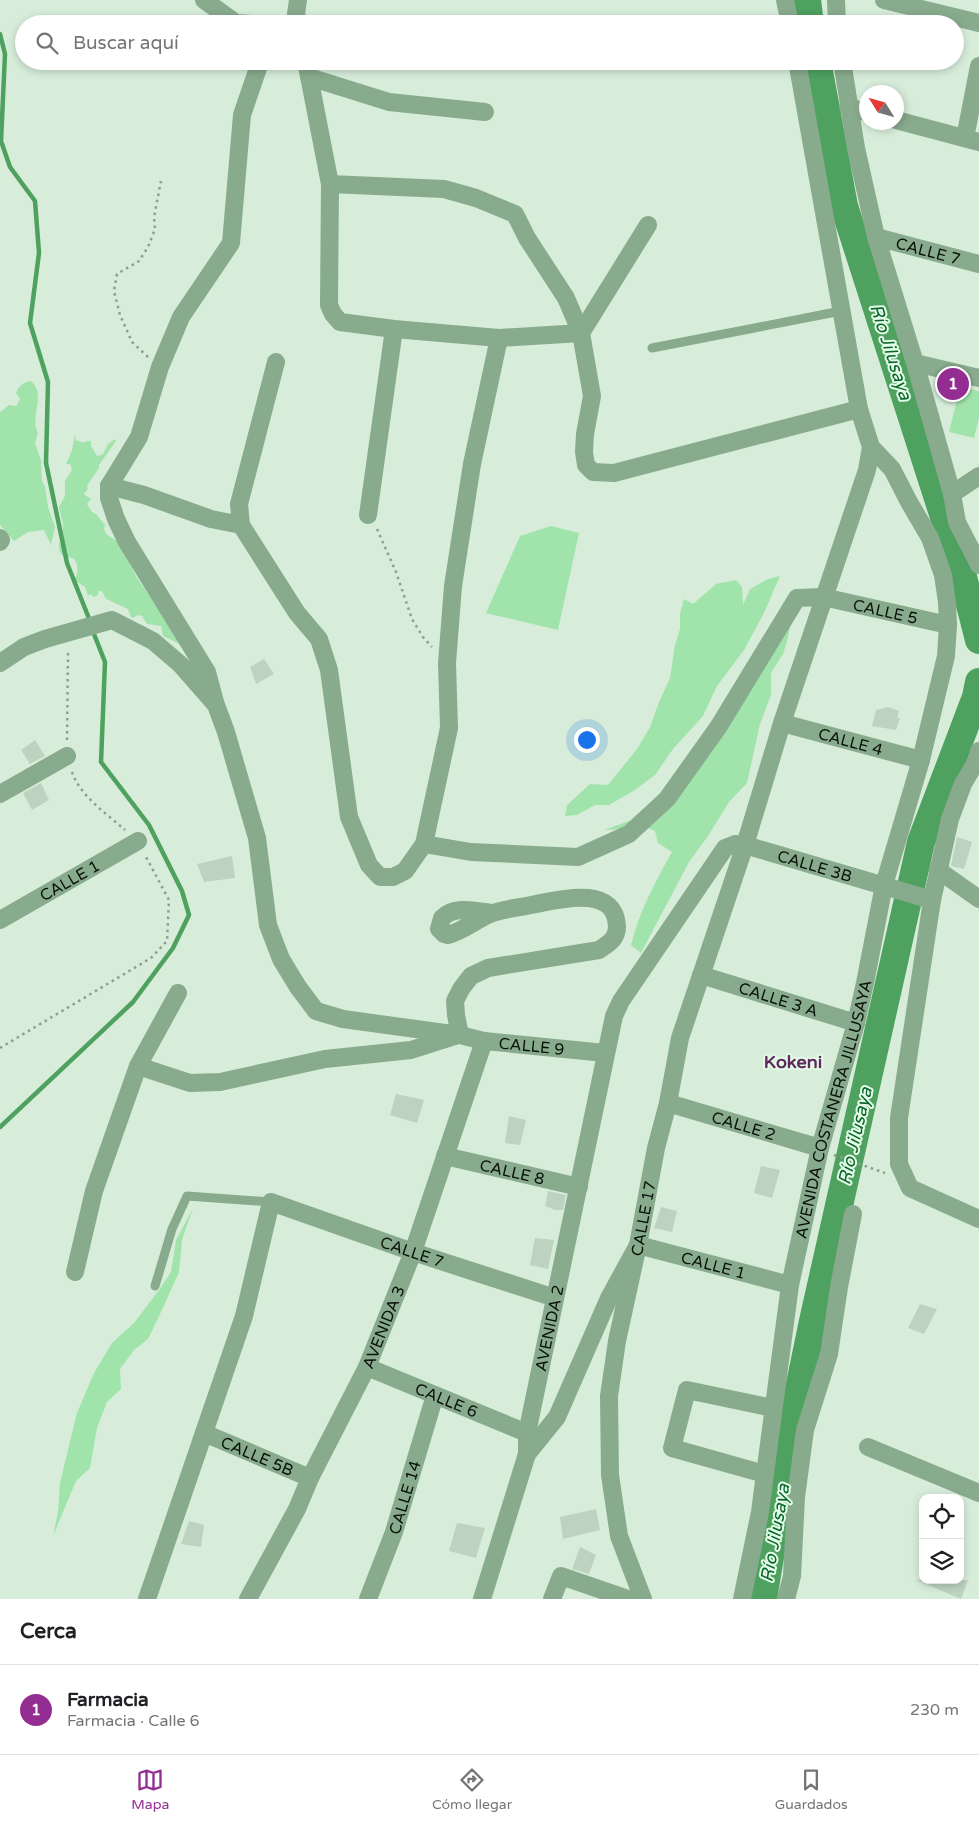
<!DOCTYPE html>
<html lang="es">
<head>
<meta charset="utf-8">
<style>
  body { margin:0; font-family:"Varela Round",sans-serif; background:#f6f6f6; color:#202124 }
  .controls { position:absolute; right:15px; bottom:15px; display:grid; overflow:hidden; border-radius:10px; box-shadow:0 2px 8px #0003 }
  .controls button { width:45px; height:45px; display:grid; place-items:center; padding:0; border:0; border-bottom:1px solid #e0e0e0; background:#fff; color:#202124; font:25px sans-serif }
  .compass { position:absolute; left:859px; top:85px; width:45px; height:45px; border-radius:50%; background:#fff; box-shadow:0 2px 8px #0003; rotate:307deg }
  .you { position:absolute; left:586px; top:739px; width:18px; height:18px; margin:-12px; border:4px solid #fff; border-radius:50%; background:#1a73e8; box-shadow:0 0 0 8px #1a73e833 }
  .badge { display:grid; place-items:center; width:32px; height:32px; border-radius:50%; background:#942d92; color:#fff; font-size:16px; font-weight:700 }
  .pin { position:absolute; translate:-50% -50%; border:2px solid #fff; box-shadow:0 1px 5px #0006 }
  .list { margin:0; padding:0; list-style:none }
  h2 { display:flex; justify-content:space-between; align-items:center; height:65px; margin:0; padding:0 20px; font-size:21px }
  h2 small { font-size:16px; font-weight:400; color:#757577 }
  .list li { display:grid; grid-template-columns:32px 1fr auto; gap:15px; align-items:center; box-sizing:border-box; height:90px; padding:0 20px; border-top:1px solid #e0e0e0 }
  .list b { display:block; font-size:19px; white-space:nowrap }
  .list p { margin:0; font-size:16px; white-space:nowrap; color:#757577 }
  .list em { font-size:16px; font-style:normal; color:#757577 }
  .icon { flex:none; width:28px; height:28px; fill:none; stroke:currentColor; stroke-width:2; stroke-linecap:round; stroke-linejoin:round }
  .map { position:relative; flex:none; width:979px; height:1599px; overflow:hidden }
  .search { position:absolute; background:#fff; box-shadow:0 2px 8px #0003; left:15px; right:15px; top:15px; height:55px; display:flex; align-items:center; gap:12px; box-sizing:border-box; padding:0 18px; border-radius:28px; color:#757577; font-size:19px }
  .sheet { height:155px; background:#fff }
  nav { display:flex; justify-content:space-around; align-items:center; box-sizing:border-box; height:70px; border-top:1px solid #e0e0e0; background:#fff; font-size:14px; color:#757577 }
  nav a { display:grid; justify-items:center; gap:2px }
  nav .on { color:#942d92 }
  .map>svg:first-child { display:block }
  .green { fill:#a1e4ab }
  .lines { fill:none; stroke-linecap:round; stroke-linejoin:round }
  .stream { stroke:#4ea15f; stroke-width:4.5 }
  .river { stroke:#4ea15f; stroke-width:28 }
  .building { fill:#bdd3c0 }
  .path { stroke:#8d9e90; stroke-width:2.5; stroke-dasharray:2.5 4; stroke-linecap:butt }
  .lane { stroke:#88ab8d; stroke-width:9 }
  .street { stroke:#88ab8d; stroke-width:18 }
  .labels { text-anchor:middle; stroke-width:4; stroke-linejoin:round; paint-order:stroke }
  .street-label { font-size:16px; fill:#0a110b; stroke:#e4fbe7 }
  .water-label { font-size:18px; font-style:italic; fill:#066729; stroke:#e4fbe7 }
  .neighbourhood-label { font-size:18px; font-weight:bold; fill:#5e2c5c; stroke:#e4fbe7 }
</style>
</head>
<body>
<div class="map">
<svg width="979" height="1599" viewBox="0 0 979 1599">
  <rect width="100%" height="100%" fill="#d7edda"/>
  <!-- green -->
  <g class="green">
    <path d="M31,381c16,14 -2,35 7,52l-3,10 6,17 1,21 3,6 3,20 7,20 -4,18 -7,-15 -16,2 -14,9 -14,-16v-113l9,-7 7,1 4,-7 -4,-6c3,-7 7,-11 15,-12z"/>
    <path d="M960,387l19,4v27l-5,20 -25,-6z"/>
    <path d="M75,434l1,6c10,5 10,0 15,1v5l6,10 6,-2 5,-10 7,-5 1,2 -17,24v3l-12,18 1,3 -4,5 7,5 -4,5 5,8 5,3 8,10 -1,4 3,6 12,7 18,36 24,34 21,33 -19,-9 -2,-10 -14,-2 -5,-8 -4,-1 -5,3 -2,-1 -3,-8 -22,-10 -4,-8h-3l-2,5 -3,1 -4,-3 -2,2 -3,-9 -11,-7c4,-5 5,-16 0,-21 -2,-1 -9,-3 -12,-4 -7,-10 1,-17 1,-28 0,-6 -3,-13 -4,-20l6,-11v-15l7,-11 -2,-6h-4l6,-14z"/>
    <path d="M551,526l28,7 -21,97 -72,-17 34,-77z"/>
    <path d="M780,576l-16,37 -20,37 -27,36 -14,30 -30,33 -18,26 -20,15 -26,15h-14l-18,10 -12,1 2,-11 23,-21 18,1 29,-36 13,-22 9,-25 11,-24 5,-33 5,-16v-15l4,-15 9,5 23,-20 20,-4 6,7 1,18 7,-16 18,-10z"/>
    <path d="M793,608l-5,30 -5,16 -12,19v22l-11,29 -13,59 -18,19 -21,34 -19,26 -48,91 -10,-8c8,-33 24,-63 41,-93l-14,-9 -3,-12 -7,-3 -44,2 39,-14 9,-14 46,-48z"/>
    <path d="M193,1208l-11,32 -3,32 -18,40 -13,27 -14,11 -14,19 1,20 -14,13 -10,26 -7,40 -14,13 -23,55 5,-24 2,-29 17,-70 17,-40 18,-30 22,-20 25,-33 12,-18 5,-32z"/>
  </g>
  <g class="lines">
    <!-- stream -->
    <g class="stream">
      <path d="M0,34l5,20 -4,87 9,26 25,34 4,52 -9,70 18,59 -2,81 21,100 23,58"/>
      <path d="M0,1127l133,-125 40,-54 16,-33 -7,-24 -33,-66 -48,-63 4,-100 -13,-33"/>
    </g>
    <!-- river -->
    <g class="river">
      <path d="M807,0l3,24"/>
      <path d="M817,61l27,145 118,367 17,67"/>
      <path d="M763,1599l30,-181 20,-97 108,-479 55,-145 3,-15"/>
    </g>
  </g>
  <!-- building -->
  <g class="building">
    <path d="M264,659l10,15 -18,10 -6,-17z"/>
    <path d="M888,707l11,4 -2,7h3l-4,12 -24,-4 4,-16z"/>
    <path d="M35,740l10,16 -15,8 -9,-14z"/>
    <path d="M41,783l8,17 -17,10 -9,-17z"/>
    <path d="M957,837l15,5 -8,27 -13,-3z"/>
    <path d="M232,856l3,22 -31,4 -7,-18z"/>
    <path d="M396,1094l28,6 -7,23 -27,-8z"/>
    <path d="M509,1116l17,4 -6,25 -15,-2z"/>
    <path d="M761,1166l19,4 -8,28 -18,-5z"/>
    <path d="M548,1191l18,4 -3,15h-8l-10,-4z"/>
    <path d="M661,1207l16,4 -5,21 -18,-4z"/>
    <path d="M535,1238l19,2 -6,29 -18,-4z"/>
    <path d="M920,1304l17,5 -13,25 -16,-6z"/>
    <path d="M596,1509l4,21 -37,9 -3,-22z"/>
    <path d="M189,1521l15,4 -3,22 -20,-3z"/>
    <path d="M457,1523l28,5 -9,30 -27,-7z"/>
    <path d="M580,1547l16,8 -7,19 -17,-5z"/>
    <path d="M916,1580h52l-7,19z"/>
  </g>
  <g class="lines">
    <!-- path -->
    <g class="path">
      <path d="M148,357l-16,-15 -12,-27 -6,-24 3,-17 22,-13 9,-14 7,-18 -1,-12 7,-36"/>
      <path d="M377,529l19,43 16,47 11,18 9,10"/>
      <path d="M67,740l1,-87"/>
      <path d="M72,772c8,24 34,41 53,58"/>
      <path d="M0,1048l151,-90 16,-17 2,-41 -24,-45"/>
      <path d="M834,1155l51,18"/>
    </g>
    <!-- lane -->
    <g class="lane">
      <path d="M652,348l189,-37"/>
      <path d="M155,1286l17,-57 15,-33 84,6"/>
    </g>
    <!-- street -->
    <g class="street">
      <path d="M204,0l32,23 17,1"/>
      <path d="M298,0l-2,14 3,10"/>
      <path d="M785,0l5,24"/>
      <path d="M836,0l1,24"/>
      <path d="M884,0l95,23"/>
      <path d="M306,61l24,123 -1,121 4,9 7,8 54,7 105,9 82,-5 67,-108"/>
      <path d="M842,61l14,87 20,89 39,126 37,131 5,28 22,43"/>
      <path d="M309,77l80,25 96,10"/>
      <path d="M848,107l18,5"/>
      <path d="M896,120l83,22"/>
      <path d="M965,138l14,-72"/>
      <path d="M330,184l114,5 32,9 39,16 12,24 39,60 15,35 11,63 -7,38 -1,18 2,13 7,7 21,1 245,-64"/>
      <path id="s1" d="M876,237l103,27"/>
      <path d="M276,362l-37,142 2,21 56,88 22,26 10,31 20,147 20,48 11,12h13l12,-6 19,-27 25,-116 -2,-65 6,-77 19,-122 27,-126"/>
      <path d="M915,363l64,15"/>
      <path d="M109,486l35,9 67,24 30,6"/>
      <path d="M952,494l27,-18"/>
      <path d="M368,515l26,-186"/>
      <path d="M0,538l1,2 -1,2"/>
      <path id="s2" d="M0,663l24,-16 21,-8 67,-19 41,21 28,24 35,40 10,27 31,106 11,87 13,34 17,28 18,24 27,8 117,16 24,6 121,12"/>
      <path d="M215,702l-8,-30 -80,-130 -11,-23 -7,-21v-12l30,-49 21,-70 21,-50 50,-74 11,-128 16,-47 -3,-7"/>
      <path id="s3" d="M782,723l139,37"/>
      <path d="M0,794l67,-38"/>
      <path id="s4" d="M424,844l47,8 107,5 51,-23 38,-35 52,-73 78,-128 26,-1 125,28"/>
      <path d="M938,870l41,29"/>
      <path d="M932,900l18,-81 13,-35 13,-22 3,-11"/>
      <path id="s5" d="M0,920l138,-79"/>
      <path id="s6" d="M701,975l155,48"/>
      <path d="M460,1035l-4,-20 -1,-14 6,-12 10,-13 17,-8 111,-18c9,-6 18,-11 18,-23 -1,-44 -60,-27 -86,-22 -13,3 -29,4 -41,9 -14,6 -27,17 -42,21l-4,-1 -5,-5 3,-11c12,-13 34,-7 49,-5"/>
      <path d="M138,1066l52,17 30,-1 105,-23 86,-9 44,-14"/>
      <path id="s7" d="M668,1103l152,45"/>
      <path id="s8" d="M445,1156l134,31"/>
      <path d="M75,1272l19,-81 44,-125 40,-73"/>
      <path id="s9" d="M367,1367l160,66"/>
      <path id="s10" d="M204,1433l106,45"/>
      <path d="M868,1447l111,46"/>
      <path id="s11" d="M527,1454l30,-37 52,-119 29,-53 152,40"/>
      <path d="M765,1474l-93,-26 15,-58 86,18"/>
      <path id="s12" d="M147,1599l97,-283 27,-114 142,50 142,46"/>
      <path id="s13" d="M248,1599l49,-90 13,-31 57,-111 46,-115 71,-211"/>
      <path id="s14" d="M368,1599l26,-67 41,-137"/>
      <path id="s15" d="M482,1599l45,-145v-21l87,-417 7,-15 104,-153 10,-4 10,1 187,55 -33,218v46l11,24 69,31"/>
      <path d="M552,1599l9,-23 67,23"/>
      <path id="s16" d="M643,1599l-24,-63 -9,-61 -1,-79 8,-55 21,-96 18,-97 12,-45 12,-65 65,-193 37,-122 85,-253 4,-23 -12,-38 -62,-348"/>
      <path id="s17" d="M742,1599l18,-87 30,-227 30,-137 36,-125 9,-40 19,-98 37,-125 25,-104 2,-31 -1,-23 -4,-27 -13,-37 -21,-36 -17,-33 -21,-22"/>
      <path d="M786,1599l6,-23 4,-79 9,-67 24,-76 10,-67 14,-73"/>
    </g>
  </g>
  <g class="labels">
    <!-- street labels -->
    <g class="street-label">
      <text dy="6" stroke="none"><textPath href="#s1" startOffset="54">CALLE 7</textPath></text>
      <text dy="6" stroke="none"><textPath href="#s4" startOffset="592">CALLE 5</textPath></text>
      <text dy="6" stroke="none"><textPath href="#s3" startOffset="71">CALLE 4</textPath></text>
      <text dy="6" stroke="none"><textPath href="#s15" startOffset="894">CALLE 3B</textPath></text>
      <text dy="6" stroke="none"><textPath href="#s5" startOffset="80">CALLE 1</textPath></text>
      <text dy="6" stroke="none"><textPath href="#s6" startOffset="81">CALLE 3 A</textPath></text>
      <text dy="6" stroke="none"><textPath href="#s2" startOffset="802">CALLE 9</textPath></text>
      <text dy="6" stroke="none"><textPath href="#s17" startOffset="499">AVENIDA COSTANERA JILLUSAYA</textPath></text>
      <text dy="6" stroke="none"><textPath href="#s7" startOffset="79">CALLE 2</textPath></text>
      <text dy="6" stroke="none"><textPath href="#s8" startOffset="69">CALLE 8</textPath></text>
      <text dy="6" stroke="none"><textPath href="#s16" startOffset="389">CALLE 17</textPath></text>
      <text dy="6" stroke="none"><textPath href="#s12" startOffset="566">CALLE 7</textPath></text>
      <text dy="6" stroke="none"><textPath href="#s11" startOffset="316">CALLE 1</textPath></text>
      <text dy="6" stroke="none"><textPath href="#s13" startOffset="304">AVENIDA 3</textPath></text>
      <text dy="6" stroke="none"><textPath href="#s15" startOffset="280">AVENIDA 2</textPath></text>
      <text dy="6" stroke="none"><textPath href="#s9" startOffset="86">CALLE 6</textPath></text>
      <text dy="6" stroke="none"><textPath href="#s10" startOffset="58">CALLE 5B</textPath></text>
      <text dy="6" stroke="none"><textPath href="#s14" startOffset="108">CALLE 14</textPath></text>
    </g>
    <!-- water labels -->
    <g class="water-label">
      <text transform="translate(891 352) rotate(72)" y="6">Río Jilusaya</text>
      <text transform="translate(855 1136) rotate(-77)" y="6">Río Jilusaya</text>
      <text transform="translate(775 1533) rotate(-80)" y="6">Río Jilusaya</text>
    </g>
    <!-- neighbourhood labels -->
    <g class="neighbourhood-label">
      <text x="793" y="1068">Kokeni</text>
    </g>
  </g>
</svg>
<div class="controls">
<button><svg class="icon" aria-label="locate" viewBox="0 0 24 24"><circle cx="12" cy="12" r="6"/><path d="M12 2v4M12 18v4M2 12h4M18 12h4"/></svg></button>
<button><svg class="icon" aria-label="layers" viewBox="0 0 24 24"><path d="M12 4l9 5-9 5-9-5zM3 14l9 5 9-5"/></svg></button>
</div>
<svg class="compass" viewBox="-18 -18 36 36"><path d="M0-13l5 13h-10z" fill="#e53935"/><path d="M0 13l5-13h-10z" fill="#757577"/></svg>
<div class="you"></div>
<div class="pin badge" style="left:953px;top:384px">1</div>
<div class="search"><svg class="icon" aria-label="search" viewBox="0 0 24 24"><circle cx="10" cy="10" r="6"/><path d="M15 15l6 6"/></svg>Buscar aquí</div>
</div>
<section class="sheet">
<h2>Cerca<small></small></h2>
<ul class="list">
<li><span class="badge">1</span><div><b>Farmacia</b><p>Farmacia · Calle 6</p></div><em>230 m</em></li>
</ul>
</section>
<nav>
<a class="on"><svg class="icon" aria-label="map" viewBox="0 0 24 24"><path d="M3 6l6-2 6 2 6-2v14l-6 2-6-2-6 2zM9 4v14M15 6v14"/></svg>Mapa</a>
<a><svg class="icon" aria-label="directions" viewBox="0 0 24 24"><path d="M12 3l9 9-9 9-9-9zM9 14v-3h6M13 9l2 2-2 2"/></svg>Cómo llegar</a>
<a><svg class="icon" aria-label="saved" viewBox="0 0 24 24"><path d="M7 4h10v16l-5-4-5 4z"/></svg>Guardados</a>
</nav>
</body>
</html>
